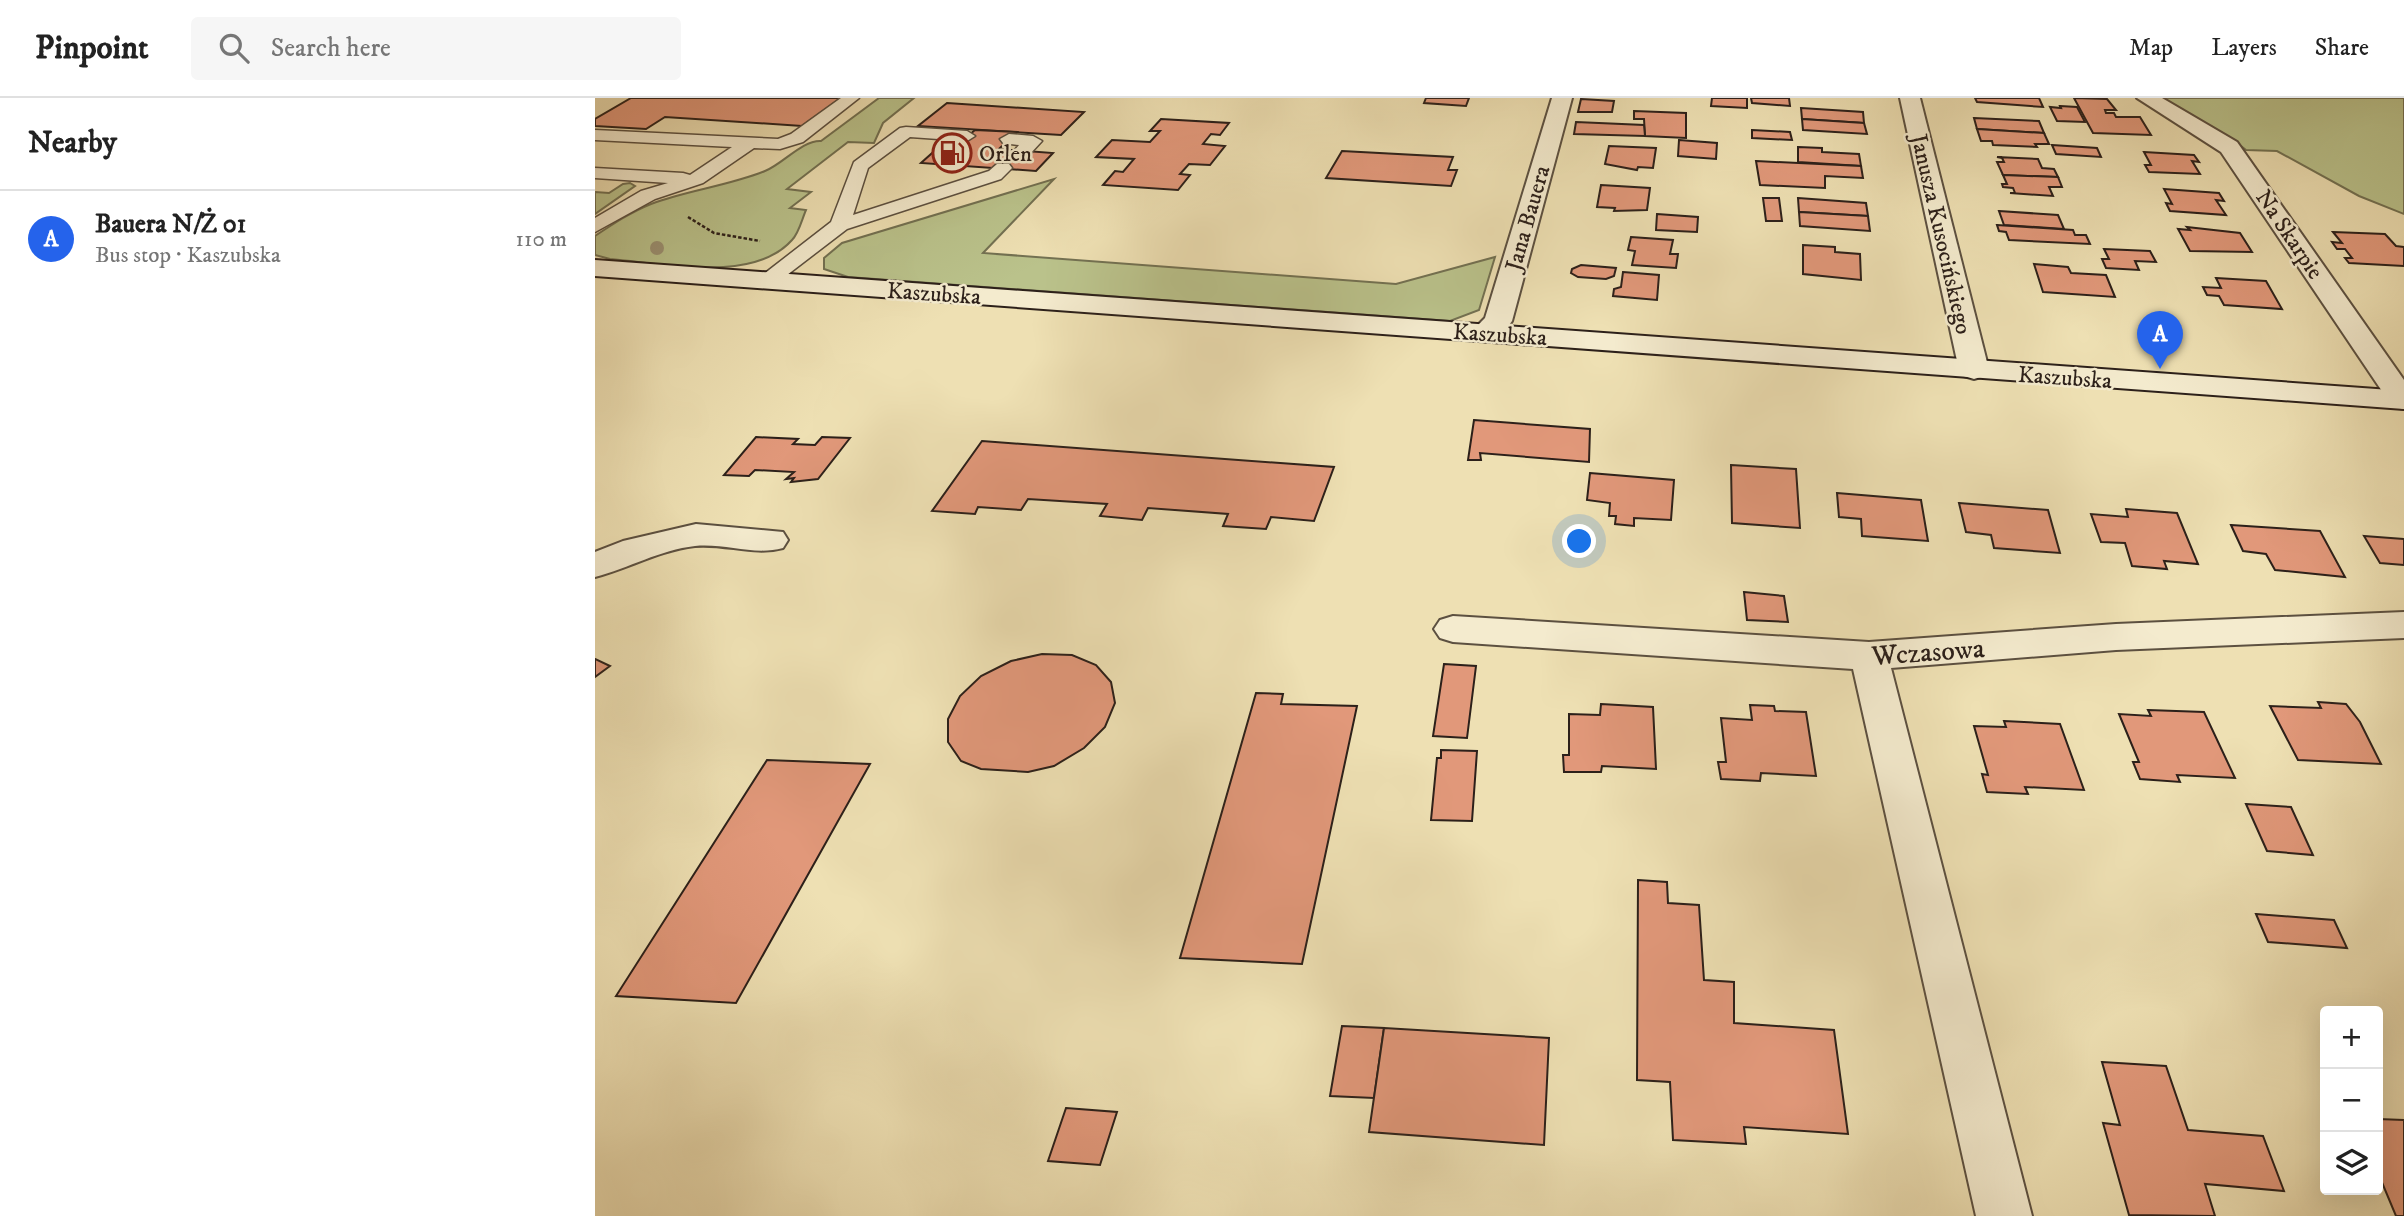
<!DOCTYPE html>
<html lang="en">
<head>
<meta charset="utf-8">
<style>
  body { margin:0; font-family:"IM FELL DW Pica",serif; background:#f6f6f6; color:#222 }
  .controls { position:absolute; right:21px; bottom:21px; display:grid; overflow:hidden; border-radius:7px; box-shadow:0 7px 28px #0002 }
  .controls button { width:63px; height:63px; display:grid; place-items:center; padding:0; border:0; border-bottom:2px solid #e0e0e0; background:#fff; color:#222; font:35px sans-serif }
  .you { position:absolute; left:985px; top:444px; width:24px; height:24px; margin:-18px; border:5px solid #fff; border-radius:50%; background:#1a73e8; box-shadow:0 0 0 10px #1a73e833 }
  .badge { display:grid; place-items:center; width:46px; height:46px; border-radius:50%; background:#2563eb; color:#fff; font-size:23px; font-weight:700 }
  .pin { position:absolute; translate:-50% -58px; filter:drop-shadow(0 2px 4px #0008) }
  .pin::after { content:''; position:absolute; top:37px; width:24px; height:21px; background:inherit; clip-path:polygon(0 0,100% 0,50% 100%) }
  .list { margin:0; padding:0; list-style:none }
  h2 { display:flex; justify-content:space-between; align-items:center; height:91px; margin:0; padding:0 28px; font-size:30px }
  h2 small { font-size:23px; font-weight:400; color:#767676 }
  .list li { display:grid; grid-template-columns:46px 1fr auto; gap:21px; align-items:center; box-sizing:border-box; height:98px; padding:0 28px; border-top:2px solid #e0e0e0 }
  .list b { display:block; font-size:26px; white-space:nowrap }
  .list p { margin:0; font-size:23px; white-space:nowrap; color:#767676 }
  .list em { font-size:23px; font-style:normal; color:#767676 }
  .icon { flex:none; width:38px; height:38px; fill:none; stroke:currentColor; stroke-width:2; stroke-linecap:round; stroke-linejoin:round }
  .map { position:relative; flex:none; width:1809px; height:1118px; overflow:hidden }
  header { display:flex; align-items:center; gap:42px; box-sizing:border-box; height:98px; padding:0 35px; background:#fff; border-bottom:2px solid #e0e0e0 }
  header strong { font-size:33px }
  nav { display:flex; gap:38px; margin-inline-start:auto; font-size:24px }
  .search { width:490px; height:63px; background:#f6f6f6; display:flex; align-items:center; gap:18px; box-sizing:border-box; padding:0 24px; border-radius:7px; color:#767676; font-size:26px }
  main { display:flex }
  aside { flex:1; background:#fff }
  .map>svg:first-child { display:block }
  .green { fill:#bac28b; stroke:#737152; stroke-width:2 }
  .building { fill:#e1987a; stroke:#2c201a; stroke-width:2 }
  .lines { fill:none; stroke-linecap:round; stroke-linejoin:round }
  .service-casing { stroke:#5c5040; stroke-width:3 }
  .minor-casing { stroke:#5c5040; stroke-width:4 }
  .secondary-casing { stroke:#2c201a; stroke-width:4 }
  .path { stroke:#2c201a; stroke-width:2.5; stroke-dasharray:3.5 2; stroke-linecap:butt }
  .service { fill:#f4ebce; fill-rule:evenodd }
  .minor { fill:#f4ebce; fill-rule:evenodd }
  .secondary { fill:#f4ebce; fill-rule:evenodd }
  .tree { fill:#9b9172 }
  .labels { text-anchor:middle; stroke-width:5; stroke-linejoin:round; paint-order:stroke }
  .far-poi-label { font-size:23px; fill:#2c201a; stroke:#f4ebce; text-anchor:start }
  .far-street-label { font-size:23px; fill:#2c201a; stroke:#f4ebce }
  .street-label { font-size:28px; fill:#2c201a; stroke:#f4ebce }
</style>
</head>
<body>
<header>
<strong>Pinpoint</strong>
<div class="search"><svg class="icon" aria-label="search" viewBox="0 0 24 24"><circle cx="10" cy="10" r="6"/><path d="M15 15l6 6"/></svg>Search here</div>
<nav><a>Map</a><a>Layers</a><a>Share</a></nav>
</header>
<main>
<aside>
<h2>Nearby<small></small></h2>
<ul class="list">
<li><span class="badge">A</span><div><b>Bauera N/Ż 01</b><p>Bus stop · Kaszubska</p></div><em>110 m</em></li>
</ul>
</aside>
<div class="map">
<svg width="1809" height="1118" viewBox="0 0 1809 1118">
  <rect width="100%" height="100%" fill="#eee0b3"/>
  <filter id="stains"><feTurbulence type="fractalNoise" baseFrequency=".00286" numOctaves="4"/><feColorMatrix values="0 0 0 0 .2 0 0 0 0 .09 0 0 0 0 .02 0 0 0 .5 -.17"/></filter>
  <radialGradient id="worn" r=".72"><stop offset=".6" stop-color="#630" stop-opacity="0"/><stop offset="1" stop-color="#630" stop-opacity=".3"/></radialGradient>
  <!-- green -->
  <g class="green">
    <path d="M284,0h35l-31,25 -9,20 -26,-1 -61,47 24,3 -21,16 16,2c-4,9 -7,23 -14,30 -39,44 -130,23 -182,19l-15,-4v-19c18,-12 36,-24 56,-32 37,-14 77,-18 114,-33 18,-7 37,-31 56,-30z"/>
    <path d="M1567,0h242v116l-45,-18 -82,-45 -31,-1 -15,-12z"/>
    <path d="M459,81l-71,74 413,31 99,-27 -16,53 -29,11 -602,-44 -24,-8v-11l18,-15z"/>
    <path d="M28,86l7,-1 5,3 -40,28v-22l14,1z"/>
  </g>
  <!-- building -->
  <g class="building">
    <path d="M36,0h210l-39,28 -137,-9 -19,12 -51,-3v-7z"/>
    <path d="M831,0h43l-3,8 -42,-3z"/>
    <path d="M1117,0h35v10l-36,-2z"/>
    <path d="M1156,0h38l1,8 -38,-3z"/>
    <path d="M1380,0h64l4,9 -66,-5z"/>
    <path d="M1479,0l33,1 9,11h-11l1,3h8l2,4h24l11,18 -58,-2z"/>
    <path d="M986,1l33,2 -2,11h-34z"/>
    <path d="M352,5l137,9 -23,23 -143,-9z"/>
    <path d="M1465,8l17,1 8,15 -28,-1 -7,-14 11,1z"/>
    <path d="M1206,10l62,4 1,11 -62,-4z"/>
    <path d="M1039,13l52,2v25l-41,-2 -1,-17h-10z"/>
    <path d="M1379,20l65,3 5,12 -67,-4z"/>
    <path d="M566,21l68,4 -9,12 -9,-1 -8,10 22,2 -15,19 -21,-1 -9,10 10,1 -12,15 -75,-5 12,-14 8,1 11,-13 -38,-2 16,-17 38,2 10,-11h-10z"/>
    <path d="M1207,21l62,4 3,11 -64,-4z"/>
    <path d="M981,24l68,3 1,11 -71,-2z"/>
    <path d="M1382,31l67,4 5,11h-14l2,3 -44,-2 -1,-4h-11z"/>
    <path d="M380,32l42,2 -18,17 54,4 -17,18 -115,-8 20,-18 15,1z"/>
    <path d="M1157,32l38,2 2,8 -40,-2z"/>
    <path d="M1084,42l38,3 -1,16 -38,-3z"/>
    <path d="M1457,47l45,3 4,9 -45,-3z"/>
    <path d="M1014,48l47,2 -3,20 -15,-1 -1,3 -32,-6z"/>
    <path d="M1203,49l24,1v4l37,2 2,12 -63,-4z"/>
    <path d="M747,53l111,6 -5,13h9l-6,16 -125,-8z"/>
    <path d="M1549,54l50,3 5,7 -7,-1 8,13 -51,-2 -4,-7h6z"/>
    <path d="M1402,59l41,2 4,9 12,1 4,8 -55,-2 -6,-13h7l-2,-4z"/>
    <path d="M1161,63l105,5 2,12 -38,-2v12l-65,-3z"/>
    <path d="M1408,77l55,2 4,10h-13l4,9 -43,-3h5l-2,-5 -10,-1 -1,-3h5z"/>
    <path d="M1006,87l49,3 -3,22 -33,1 1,-3 -18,-1z"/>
    <path d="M1569,91l55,4 5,8 -8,-1 10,15 -56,-4 -4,-8 6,1z"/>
    <path d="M1168,100h16l3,23h-16z"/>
    <path d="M1203,100l68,5 2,13 -69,-4z"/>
    <path d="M1404,113l59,4 6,14 -60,-4z"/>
    <path d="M1204,114l69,4 2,15 -70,-5z"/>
    <path d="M1062,116l41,3 -1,15 -41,-2z"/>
    <path d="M1402,127l76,5 2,5h11l4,9 -81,-4 -3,-8 -7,-1z"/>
    <path d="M1592,129l53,6 12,19 -62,-1 -12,-22 12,1z"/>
    <path d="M1738,134l52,2 11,12 8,1v19l-55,-3 -4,-5h7l-7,-9h-8l-5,-7 10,1z"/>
    <path d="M1036,139l42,3 -3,14h8l-2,14 -44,-3 3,-14 -7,-1z"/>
    <path d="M1208,147l32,2v5l25,2 1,26 -58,-6z"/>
    <path d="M1509,151l46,2 6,11 -21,-1 4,9 -33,-2 -4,-9h7z"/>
    <path d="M1439,166l34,3 3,6 35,2 9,22 -72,-5z"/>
    <path d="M986,167l35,3 -2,8 -8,3 -28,-2 -7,-4 1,-4z"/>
    <path d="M1028,174l36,3 -2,25 -44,-4 1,-7 7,-2z"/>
    <path d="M1621,180l50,3 16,28 -58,-4 -5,-9 -12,-1 -4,-8 18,1z"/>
    <path d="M879,322l116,9 -1,33 -109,-9 1,7h-13z"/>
    <path d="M161,339l42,2 -5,5 22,1 7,-8 28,1 -32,41 -27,3 3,-4 -8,1 8,-7 -39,-2 -6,6 -25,-1z"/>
    <path d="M387,343l352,26 -20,54 -43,-4 -5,12 -43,-3 5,-12 -80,-6 -6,12 -42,-4 7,-12 -79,-5 -7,11 -43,-3 -3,7 -43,-3z"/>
    <path d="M1136,367l65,4 4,59 -68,-5z"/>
    <path d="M995,375l84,7 -3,40 -37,-2v8l-19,-2 1,-8h-7l1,-13 -23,-3z"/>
    <path d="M1242,395l84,7 7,41 -66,-5 -1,-17 -22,-2z"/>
    <path d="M1364,405l89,7 12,43 -66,-5 -3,-13 -25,-3z"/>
    <path d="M1531,411l51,4 21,51 -34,-3 3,8 -35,-3 -7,-23 -24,-1 -10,-28 37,3z"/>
    <path d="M1636,427l89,6 25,46 -70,-7 -9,-16 -23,-3z"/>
    <path d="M1769,438l40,3v26l-24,-2z"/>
    <path d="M1149,494l40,4 4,26 -41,-2z"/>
    <path d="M447,556l30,1 24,10 15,17 4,21 -10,24 -21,21 -30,18 -26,6 -47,-3 -20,-8 -13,-19v-23l12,-23 21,-20 30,-15z"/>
    <path d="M0,561l15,7 -15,11z"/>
    <path d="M849,566l32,2 -9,72 -34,-2z"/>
    <path d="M661,595l27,1 -2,10 76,2 -55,258 -122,-6z"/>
    <path d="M1723,604l28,2 14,18 21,42 -83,-4 -28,-54 51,2z"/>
    <path d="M1006,606l52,3 3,62 -54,-3 -1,6h-37l-1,-17h6v-41l31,1z"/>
    <path d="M1155,607l24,1 1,5 31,1 10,64 -55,-3 -1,8 -39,-2 -3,-17h8l-5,-44 31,2z"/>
    <path d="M1553,612l56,2 31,66 -58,-3 3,7 -40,-3 -7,-17h6l-20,-48 32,2z"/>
    <path d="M1409,623l56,3 24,66 -59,-3 3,7 -41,-2 -5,-18 6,1 -14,-49 32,1z"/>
    <path d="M846,652l36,1 -5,70 -41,-1 6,-62h4z"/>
    <path d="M172,662l103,4 -134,239 -120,-7z"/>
    <path d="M1651,706l45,3 22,48 -46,-4z"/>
    <path d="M1043,782l29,2 1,21 31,2 5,75 30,2v41l100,7 14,104 -104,-7 2,17 -73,-4 -3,-58 -33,-2z"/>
    <path d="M1661,816l78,6 13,28 -79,-6z"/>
    <path d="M747,928l42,2 -10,70 -44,-2z"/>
    <path d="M789,930l165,10 -5,107 -175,-13z"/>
    <path d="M1507,964l64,4 22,64 75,6 21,55 -79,-7 10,32 -86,-1 -26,-92 17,2z"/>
    <path d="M471,1010l51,4 -17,53 -52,-4z"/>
    <path d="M1783,1021l26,1v96h-8l-18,-43z"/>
  </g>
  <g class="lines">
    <!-- service casing -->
    <g class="service-casing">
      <g id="service">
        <path d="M246,0h18l-56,44 -23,7 -26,-1 -51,35 -48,16 -60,33v-14l46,-27 27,-8 -73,-5v-10l88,5 7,2 42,-28 -137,-7v-10l183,9 13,-5z"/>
        <path d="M311,29l61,4 8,5 -8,5 -57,-4 -42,31 -15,47 136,-44 8,-7h12l3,4 -11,11 -154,50 -73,56h-14l-3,-4 3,-4 71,-55 23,-60 46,-34z"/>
        <path d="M414,36l24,2 9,5 -13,14 -6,1 -9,-5 5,-6 -16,-2 -3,-4z"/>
      </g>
    </g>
    <!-- minor casing -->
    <g class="minor-casing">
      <g id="minor">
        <path d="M957,0h20l-60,223c-10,14 -21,22 -38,18l-4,-6 15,-15z"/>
        <path d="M1305,0h20l69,272 -5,6 -10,3 -10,-3 -5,-6z"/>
        <path d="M1542,0h25l75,44 167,238v29l-12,-3 -171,-254z"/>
        <path d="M101,426l87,8 5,8 -5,8c-29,8 -58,-5 -88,-2 -35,4 -66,22 -100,31v-25l28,-11z"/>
        <path d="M1809,514v26l-288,12 -225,18 141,548h-56l-123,-547 -400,-27 -13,-4 -6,-9 6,-9 13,-4 416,26 247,-18z"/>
      </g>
    </g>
    <!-- secondary casing -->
    <g class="secondary-casing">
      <path id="secondary" d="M0,162l1809,131v18l-1809,-133z"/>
    </g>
    <!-- path -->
    <path class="path" d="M93,119l26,16 46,8"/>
    <!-- service -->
    <use href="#service" class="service"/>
    <!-- minor -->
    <use href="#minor" class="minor"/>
    <!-- secondary -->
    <use href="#secondary" class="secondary"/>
  </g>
  <!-- trees -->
  <circle class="tree" cx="62" cy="150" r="7"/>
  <!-- icons -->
  <defs>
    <g id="fuel-ring" transform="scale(2.0125)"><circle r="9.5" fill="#f4ebce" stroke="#8f2418" stroke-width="1.5"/><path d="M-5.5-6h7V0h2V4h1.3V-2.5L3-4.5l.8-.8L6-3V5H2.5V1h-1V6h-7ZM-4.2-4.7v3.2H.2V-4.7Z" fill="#8f2418"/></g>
  </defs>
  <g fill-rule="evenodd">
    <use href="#fuel-ring" x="357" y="55"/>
  </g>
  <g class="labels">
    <!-- far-poi labels -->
    <g class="far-poi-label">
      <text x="384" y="63">Orlen</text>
    </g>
    <!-- far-street labels -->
    <g class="far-street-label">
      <text transform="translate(932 120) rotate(-74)" y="8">Jana Bauera</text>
      <text transform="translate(1347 136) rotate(77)" y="8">Janusza Kusocińskiego</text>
      <text transform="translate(1695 136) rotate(56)" y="8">Na Skarpie</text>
      <text transform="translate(339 195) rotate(4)" y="8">Kaszubska</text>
      <text transform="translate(905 236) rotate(4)" y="8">Kaszubska</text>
      <text transform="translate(1470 279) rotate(4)" y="8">Kaszubska</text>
    </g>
    <!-- street labels -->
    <g class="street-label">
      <text transform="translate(1333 553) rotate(-4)" y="10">Wczasowa</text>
    </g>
  </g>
  <rect width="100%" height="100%" filter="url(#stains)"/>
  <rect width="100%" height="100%" fill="url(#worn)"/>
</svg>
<div class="controls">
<button>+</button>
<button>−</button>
<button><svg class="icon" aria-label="layers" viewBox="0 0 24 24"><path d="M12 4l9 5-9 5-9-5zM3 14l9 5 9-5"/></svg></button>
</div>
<div class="you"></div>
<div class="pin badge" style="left:1565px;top:271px">A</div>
</div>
</main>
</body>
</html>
